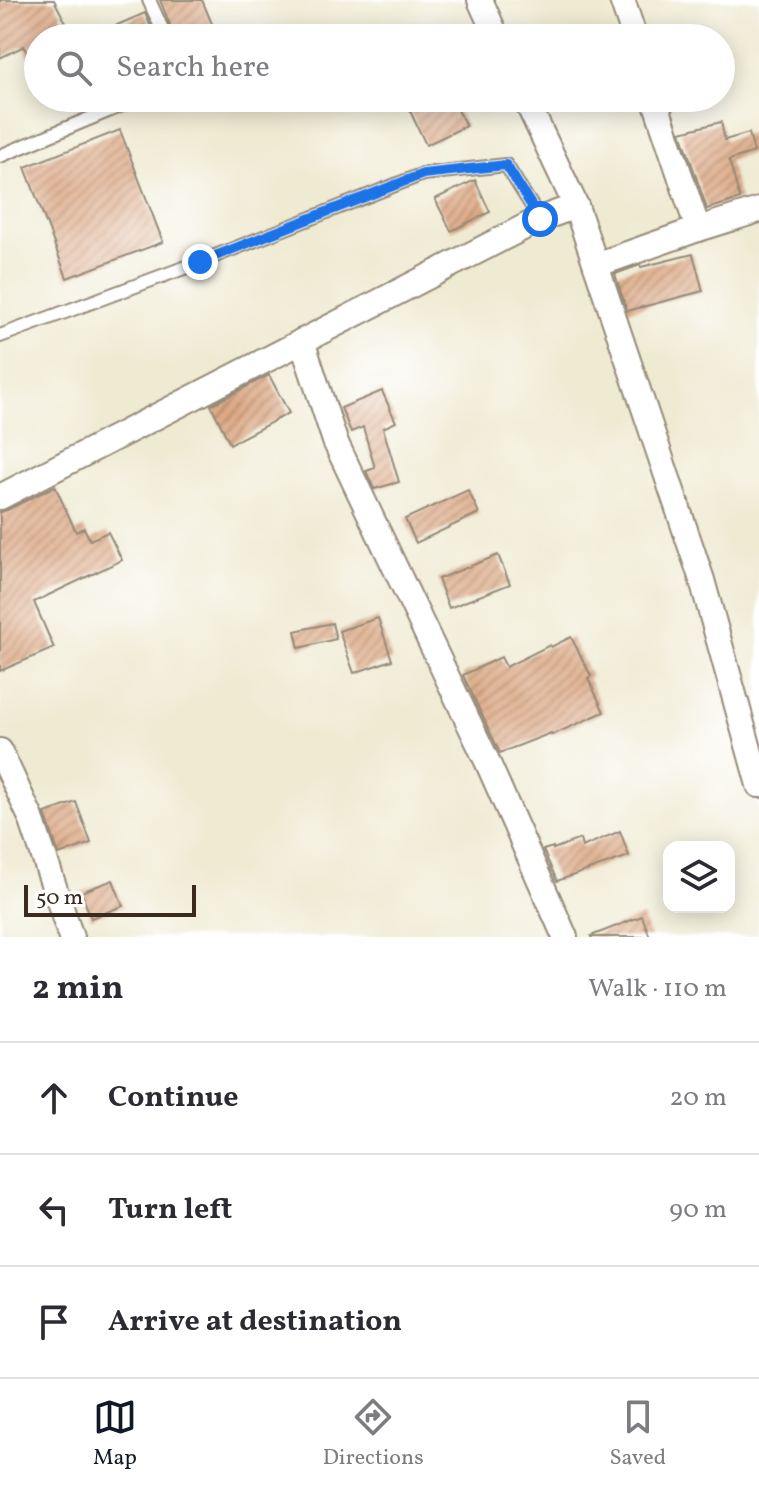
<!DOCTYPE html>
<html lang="en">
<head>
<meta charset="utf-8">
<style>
  body { margin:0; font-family:Vollkorn,serif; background:#f7f7f7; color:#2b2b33 }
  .controls { position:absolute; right:24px; bottom:24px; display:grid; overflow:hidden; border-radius:16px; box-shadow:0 4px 20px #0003 }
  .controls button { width:72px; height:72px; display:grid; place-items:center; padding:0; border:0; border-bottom:2px solid #e1e1e2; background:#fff; color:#2b2b33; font:40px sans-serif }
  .scale { position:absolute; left:24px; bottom:20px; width:172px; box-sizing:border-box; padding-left:8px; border:4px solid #3b2a1e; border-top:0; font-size:22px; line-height:28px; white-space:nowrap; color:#3b2a1e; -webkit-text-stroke:6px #fff; paint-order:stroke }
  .stop { position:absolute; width:24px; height:24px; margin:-18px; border:6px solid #1a73e8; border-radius:50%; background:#fff }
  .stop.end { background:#1a73e8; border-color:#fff; box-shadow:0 2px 8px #0008 }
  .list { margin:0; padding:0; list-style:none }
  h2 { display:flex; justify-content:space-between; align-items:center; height:104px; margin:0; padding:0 32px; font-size:34px }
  h2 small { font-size:26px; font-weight:400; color:#7c7c81 }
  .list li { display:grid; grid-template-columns:52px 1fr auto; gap:24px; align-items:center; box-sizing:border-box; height:112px; padding:0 32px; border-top:2px solid #e1e1e2 }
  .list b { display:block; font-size:30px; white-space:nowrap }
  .list em { font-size:26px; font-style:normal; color:#7c7c81 }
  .icon { flex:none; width:44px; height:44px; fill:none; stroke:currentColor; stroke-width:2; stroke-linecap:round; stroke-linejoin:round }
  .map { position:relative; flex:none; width:759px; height:937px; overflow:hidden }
  .search { position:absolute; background:#fff; box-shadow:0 4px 20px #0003; left:24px; right:24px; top:24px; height:88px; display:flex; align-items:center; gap:20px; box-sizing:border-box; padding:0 28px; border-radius:44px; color:#7c7c81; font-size:30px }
  .sheet { height:440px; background:#fff }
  nav { display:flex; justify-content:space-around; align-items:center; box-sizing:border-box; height:112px; border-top:2px solid #e1e1e2; background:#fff; font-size:22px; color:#7c7c81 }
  nav a { display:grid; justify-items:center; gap:4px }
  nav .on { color:#111827 }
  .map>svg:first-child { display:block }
  .building { fill:url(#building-hatch) }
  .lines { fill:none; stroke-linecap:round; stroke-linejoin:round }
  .service-casing { stroke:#958a78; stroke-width:16 }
  .minor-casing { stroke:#958a78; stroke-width:28 }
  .service { stroke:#fff; stroke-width:12 }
  .minor { stroke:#fff; stroke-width:24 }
  .route { stroke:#1a73e8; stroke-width:10 }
</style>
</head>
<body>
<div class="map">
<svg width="759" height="937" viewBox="0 0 759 937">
  <defs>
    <pattern id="building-hatch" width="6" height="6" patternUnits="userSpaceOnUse" patternTransform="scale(2)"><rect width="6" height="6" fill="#dca782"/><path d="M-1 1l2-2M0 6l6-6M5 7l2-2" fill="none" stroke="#b4886a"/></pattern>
  </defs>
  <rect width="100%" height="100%" fill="#fff"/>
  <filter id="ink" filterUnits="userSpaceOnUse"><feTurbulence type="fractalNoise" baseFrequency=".0125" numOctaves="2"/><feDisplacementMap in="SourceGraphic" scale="16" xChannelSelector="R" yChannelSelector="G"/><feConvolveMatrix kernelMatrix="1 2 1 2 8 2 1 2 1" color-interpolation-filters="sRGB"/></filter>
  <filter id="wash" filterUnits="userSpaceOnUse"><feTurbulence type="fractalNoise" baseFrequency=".006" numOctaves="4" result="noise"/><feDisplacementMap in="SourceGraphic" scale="32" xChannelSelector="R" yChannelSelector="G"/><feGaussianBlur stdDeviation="1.8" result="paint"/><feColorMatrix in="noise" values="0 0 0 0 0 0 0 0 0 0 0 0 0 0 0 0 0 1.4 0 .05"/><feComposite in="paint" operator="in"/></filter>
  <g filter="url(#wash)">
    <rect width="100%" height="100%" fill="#efead2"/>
    <g id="blocks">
      <!-- building -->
      <g class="building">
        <path d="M0,0h54l13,25 -29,13v40l-14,-32 -24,12z"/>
        <path d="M160,0h42l16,38h-43z"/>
        <path d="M145,13l11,25h-69z"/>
        <path d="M422,98h30l14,28 -40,19 -16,-34 8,-4z"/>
        <path d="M721,122l4,18 24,-7 5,19 -25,8 11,39 -33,10 -26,-77z"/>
        <path d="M120,130l43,112 -96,36 -42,-111z"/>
        <path d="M475,180l15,32 -39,19 -16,-32z"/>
        <path d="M693,254l10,37 -76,20 -12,-37 25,-9 1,2z"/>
        <path d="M269,375l20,38 -59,31 -19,-39z"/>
        <path d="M382,391l14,31 -13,6 16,54 -25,7 -8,-18 9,-3 -12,-41 -12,5 -10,-24z"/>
        <path d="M55,486l21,46 8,-4 6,12 18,-8 14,28 -88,42 20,46 -54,23v-159l7,-2z"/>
        <path d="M468,490l11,23 -63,30 -11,-24z"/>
        <path d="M498,555l12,29 -61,24 -11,-29z"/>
        <path d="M378,618l14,42 -38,13 -15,-42z"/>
        <path d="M332,623l4,16 -37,9 -4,-17z"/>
        <path d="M571,637l20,39 -3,2 16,34 -52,23 -1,-2 -51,20 -37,-78 38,-18 5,10 44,-22 1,2z"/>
        <path d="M76,802l15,41 -32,12 -14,-42z"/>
        <path d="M620,831l9,25 -72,25 -14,-31 10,-3v2l27,-10 2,8z"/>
        <path d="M113,880l10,26 -32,12 -10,-26z"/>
        <path d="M642,916l8,21h-59v-1z"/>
      </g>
    </g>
  </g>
  <g filter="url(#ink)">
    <use href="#blocks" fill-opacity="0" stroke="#958a78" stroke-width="2"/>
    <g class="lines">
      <!-- service casing -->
      <g class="service-casing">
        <g id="service">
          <path d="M149,0l17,38"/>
          <path d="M0,156l139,-58"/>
          <path d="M0,336l200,-74 223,-88 83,-9 34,54"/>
        </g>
      </g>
      <!-- minor casing -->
      <g class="minor-casing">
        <g id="minor">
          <path d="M480,0l17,38"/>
          <path d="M622,0l13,38"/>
          <path d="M525,98l51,108 126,374 57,205"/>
          <path d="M654,98l44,131"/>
          <path d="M596,265l102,-36 61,-19"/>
          <path d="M302,341l33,100 152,320 78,176"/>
          <path d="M0,497l540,-278 36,-13"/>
          <path d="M0,751l31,67 40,119"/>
        </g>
      </g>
      <!-- service -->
      <use href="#service" class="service"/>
      <!-- minor -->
      <use href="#minor" class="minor"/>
    </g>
  </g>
  <g class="lines" filter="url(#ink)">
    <!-- route -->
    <path class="route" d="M200,262l223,-88 83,-9 34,54"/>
  </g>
</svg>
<div class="controls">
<button><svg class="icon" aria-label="layers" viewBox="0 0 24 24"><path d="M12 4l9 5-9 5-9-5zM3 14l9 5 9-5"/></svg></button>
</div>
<div class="scale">50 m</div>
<div class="stop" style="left:540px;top:219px"></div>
<div class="stop end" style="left:200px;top:262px"></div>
<div class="search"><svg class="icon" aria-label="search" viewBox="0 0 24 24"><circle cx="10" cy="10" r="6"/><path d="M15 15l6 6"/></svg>Search here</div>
</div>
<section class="sheet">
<h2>2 min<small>Walk · 110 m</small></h2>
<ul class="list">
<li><svg class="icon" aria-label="ahead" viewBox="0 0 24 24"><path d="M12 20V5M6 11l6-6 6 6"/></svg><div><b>Continue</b></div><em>20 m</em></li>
<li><svg class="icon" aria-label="left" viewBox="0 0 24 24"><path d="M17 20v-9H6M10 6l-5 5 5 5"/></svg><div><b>Turn left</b></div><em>90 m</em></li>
<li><svg class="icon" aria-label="arrive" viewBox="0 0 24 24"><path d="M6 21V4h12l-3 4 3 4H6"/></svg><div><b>Arrive at destination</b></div></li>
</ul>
</section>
<nav>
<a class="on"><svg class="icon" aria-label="map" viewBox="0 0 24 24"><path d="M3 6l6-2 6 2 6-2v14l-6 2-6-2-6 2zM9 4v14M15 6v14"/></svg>Map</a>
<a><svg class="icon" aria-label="directions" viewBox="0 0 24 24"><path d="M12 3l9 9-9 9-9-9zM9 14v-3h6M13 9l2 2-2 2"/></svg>Directions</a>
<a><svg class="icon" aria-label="saved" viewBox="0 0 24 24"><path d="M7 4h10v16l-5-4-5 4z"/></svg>Saved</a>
</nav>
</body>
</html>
